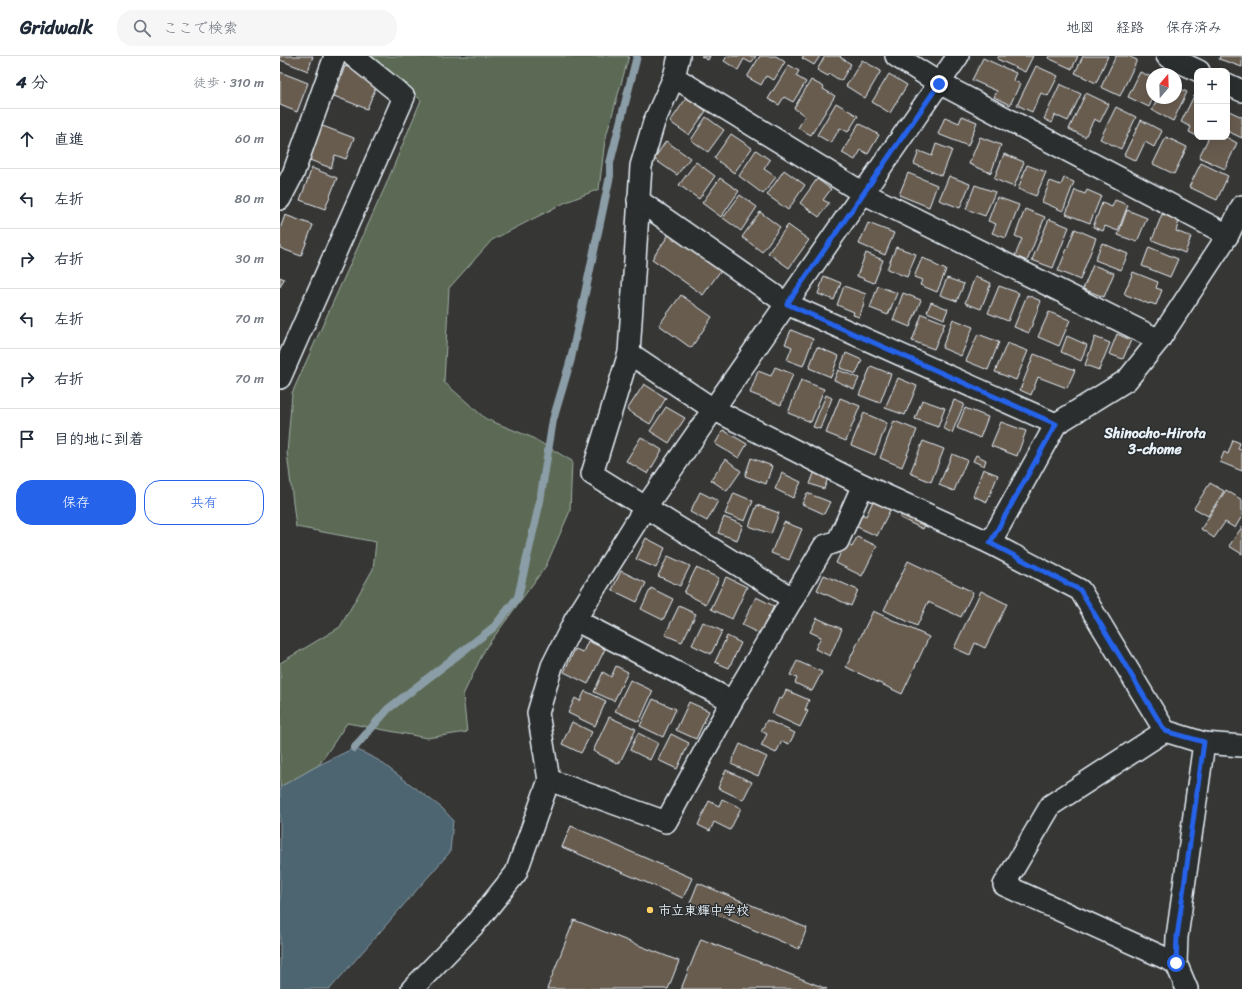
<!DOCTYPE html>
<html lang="ja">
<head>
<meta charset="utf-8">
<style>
  body { margin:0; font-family:Sriracha,"Klee One",sans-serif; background:#f6f6f7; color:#1f2937 }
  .controls { position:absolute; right:12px; top:12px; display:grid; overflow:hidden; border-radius:8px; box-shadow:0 4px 16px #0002 }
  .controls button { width:36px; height:36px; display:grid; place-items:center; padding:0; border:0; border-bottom:1px solid #e0e1e3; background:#fff; color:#1f2937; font:20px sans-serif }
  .compass { position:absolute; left:866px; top:12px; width:36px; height:36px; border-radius:50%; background:#fff; box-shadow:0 4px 16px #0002; rotate:19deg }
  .stop { position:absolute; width:12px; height:12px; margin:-9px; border:3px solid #2563eb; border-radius:50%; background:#fff }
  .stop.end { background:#2563eb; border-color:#fff; box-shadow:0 1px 4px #0008 }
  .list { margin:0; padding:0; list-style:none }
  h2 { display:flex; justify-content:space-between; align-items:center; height:52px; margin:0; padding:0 16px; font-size:17px }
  h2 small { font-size:13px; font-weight:400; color:#747a83 }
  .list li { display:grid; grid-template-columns:26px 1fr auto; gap:12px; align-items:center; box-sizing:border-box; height:60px; padding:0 16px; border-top:1px solid #e0e1e3 }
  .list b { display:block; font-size:15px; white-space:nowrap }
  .list em { font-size:13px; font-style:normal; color:#747a83 }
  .actions { display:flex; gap:8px; padding:12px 16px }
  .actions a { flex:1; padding:9px 0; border:1px solid #2563eb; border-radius:16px; text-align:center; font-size:14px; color:#2563eb }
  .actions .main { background:#2563eb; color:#fff }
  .icon { flex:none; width:22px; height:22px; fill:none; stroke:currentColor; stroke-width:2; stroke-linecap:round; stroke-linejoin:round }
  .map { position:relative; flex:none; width:962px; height:933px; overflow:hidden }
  header { display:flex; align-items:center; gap:24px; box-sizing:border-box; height:56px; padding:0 20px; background:#fff; border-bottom:1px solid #e0e1e3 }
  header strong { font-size:19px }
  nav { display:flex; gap:22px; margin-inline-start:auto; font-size:14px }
  .search { width:280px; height:36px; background:#f6f6f7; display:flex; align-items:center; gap:10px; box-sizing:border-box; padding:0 14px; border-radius:16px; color:#747a83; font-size:15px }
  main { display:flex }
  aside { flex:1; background:#fff }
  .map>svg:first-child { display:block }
  .green { fill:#5b6b54; stroke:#a2aea6 }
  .water { fill:#4d6571; stroke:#8b9da7 }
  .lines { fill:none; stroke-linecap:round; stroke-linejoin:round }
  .stream { stroke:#8b9da7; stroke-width:8 }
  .building { fill:#685b4f; stroke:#e8f1f8 }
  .minor-casing { stroke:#e8f1f8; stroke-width:24 }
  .minor { stroke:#2a2d2e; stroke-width:21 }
  .route { stroke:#2563eb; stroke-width:5 }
  .poi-dot { fill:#ffd166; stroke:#2a2d2e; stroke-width:1.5 }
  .labels { text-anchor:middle; stroke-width:3; stroke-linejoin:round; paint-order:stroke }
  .poi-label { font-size:13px; font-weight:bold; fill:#e8f1f8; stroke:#2a2d2e; text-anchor:start }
  .neighbourhood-label { font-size:14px; font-weight:bold; fill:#e8f1f8; stroke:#2a2d2e }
</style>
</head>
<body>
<header>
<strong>Gridwalk</strong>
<div class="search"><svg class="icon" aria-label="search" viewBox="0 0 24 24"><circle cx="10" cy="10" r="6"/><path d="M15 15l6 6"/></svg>ここで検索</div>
<nav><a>地図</a><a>経路</a><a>保存済み</a></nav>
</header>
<main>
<aside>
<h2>4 分<small>徒歩 · 310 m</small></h2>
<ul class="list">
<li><svg class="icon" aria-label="ahead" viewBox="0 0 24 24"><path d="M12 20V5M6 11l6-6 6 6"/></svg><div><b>直進</b></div><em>60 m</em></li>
<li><svg class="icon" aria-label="left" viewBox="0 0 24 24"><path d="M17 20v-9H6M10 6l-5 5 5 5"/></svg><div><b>左折</b></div><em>80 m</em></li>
<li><svg class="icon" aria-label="right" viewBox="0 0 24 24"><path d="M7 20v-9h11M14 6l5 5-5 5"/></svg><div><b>右折</b></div><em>30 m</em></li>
<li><svg class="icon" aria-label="left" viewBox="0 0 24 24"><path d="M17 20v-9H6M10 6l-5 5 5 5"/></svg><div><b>左折</b></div><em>70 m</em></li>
<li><svg class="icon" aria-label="right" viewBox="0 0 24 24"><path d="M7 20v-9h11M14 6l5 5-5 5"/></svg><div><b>右折</b></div><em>70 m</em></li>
<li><svg class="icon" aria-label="arrive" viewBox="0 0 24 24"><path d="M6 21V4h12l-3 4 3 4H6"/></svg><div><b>目的地に到着</b></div></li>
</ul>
<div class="actions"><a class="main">保存</a><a>共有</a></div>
</aside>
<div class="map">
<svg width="962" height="933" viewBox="0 0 962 933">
  <rect width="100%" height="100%" fill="#363635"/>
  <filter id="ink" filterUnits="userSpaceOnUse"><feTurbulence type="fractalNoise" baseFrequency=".025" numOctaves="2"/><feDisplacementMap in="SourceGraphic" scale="8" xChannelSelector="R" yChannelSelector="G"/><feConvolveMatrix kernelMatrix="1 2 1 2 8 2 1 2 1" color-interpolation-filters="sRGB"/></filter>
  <g filter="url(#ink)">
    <!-- green -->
    <path class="green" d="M89,0h260l-24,84 -6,49 -35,14 -72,37 -43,48 -5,94 42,37 45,18 41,24 -2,50 -24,55 -61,83 -22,46 4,37 -40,6 -80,-15 -28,42 -39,22v-124l60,-36 33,-58 3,-27 -80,-15 -9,-74 5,-60 93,-206 36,-87z"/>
    <!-- water -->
    <path class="water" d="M74,692l24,12 64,48 11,12 -3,32 -120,137h-50v-202l39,-22z"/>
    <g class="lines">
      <!-- stream -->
      <path class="stream" d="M74,692l34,-39 106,-82 24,-30 22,-96 13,-81 18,-61 39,-183v-13l27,-107"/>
    </g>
    <!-- building -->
    <g class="building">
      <path d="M0,0h33l-5,15 -28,-11z"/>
      <path d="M421,0h9l-2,4z"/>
      <path d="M447,0h29l-5,7 -7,-4 -6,11 -14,-9z"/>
      <path d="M480,0h16l9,6 -11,18 -8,-4 -5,9 -14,-8z"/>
      <path d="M523,0h17l-6,9 -12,-7z"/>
      <path d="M545,0h16l-1,1 11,7 -10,17 -11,-7 -2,2 -11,-6z"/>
      <path d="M719,0h34l-8,16 -28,-13z"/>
      <path d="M769,0h29l-6,13 -24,-11z"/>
      <path d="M803,0h25l-12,27 -21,-10z"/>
      <path d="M836,0h12l9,4 -17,36 -19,-9z"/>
      <path d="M940,0h22v11l-23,-8z"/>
      <path d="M703,2l33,15 -3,7 7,4 -10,21 -16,-8 3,-6 -25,-11z"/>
      <path d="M582,4l19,11 -16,27 -19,-12z"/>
      <path d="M509,9l10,6 -3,5 10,6 -13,20 -9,-5 -5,8 -11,-6z"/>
      <path d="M65,10l34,13 -12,30 -33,-13z"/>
      <path d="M756,10l22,10 -10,20 -7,-3 -9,19 -15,-7z"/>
      <path d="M0,16l28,11 -11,29 -17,-7z"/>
      <path d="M860,16l12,5v21h1l-4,9 -21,-10z"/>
      <path d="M609,18l18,11 -17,28 -18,-11z"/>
      <path d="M531,24l13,7 -1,2 12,7 -24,39 -13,-7 7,-12 -11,-8z"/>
      <path d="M780,28l21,10 -13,27 -13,-6 -3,8 -8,-4z"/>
      <path d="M896,31l11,5 -14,29 -21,-11 6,-12h18z"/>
      <path d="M806,37l23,11 -9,18 -6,-3 -9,18 -16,-8z"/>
      <path d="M914,40l3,2v38l-8,-4 2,-5 -10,-5z"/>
      <path d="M407,41l19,14 -17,24 -19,-13z"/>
      <path d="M556,47l22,13 -10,16 -8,-4 -9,15 -14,-8z"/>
      <path d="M836,51l20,10 -15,32 -21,-10z"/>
      <path d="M947,54l15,7v21l-15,-7z"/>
      <path d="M682,60l15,6 -9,24 -30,-12 7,-17 14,6z"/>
      <path d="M426,61l18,13 -16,22 -17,-12z"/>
      <path d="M861,64l21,11 -8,16 -9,-5 -9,19 -12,-6z"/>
      <path d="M579,67l20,12 -11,19 -7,-4 -6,10 -13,-7z"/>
      <path d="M40,69l34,13 -8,21 -11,-4 -4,13 -24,-9z"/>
      <path d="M451,78l21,14 -18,25 -20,-15z"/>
      <path d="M700,81l21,8 -10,28 -22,-9z"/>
      <path d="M886,81l21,10 -13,27 -21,-10z"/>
      <path d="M929,81h17l11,6 -12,26 -26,-12z"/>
      <path d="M386,85l24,17 -13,17 -23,-16z"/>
      <path d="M656,88l16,6 -10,26 -28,-12 5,-13 13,5z"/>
      <path d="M476,94l14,10 -6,9 12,8 -13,17 -24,-18z"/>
      <path d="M724,98l20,8 -10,25 -20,-8z"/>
      <path d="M416,106l19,14 -16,23 -20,-14z"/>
      <path d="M921,107l27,13 -11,24 -28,-13z"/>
      <path d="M747,109l19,7 -10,24 -18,-7z"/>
      <path d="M32,112l25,10 -12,31 -25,-9z"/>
      <path d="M504,114l21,15 -17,25 -21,-15z"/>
      <path d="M628,117l29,12 -8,22 -30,-12z"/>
      <path d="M669,120l21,8 -10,24 -21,-8z"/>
      <path d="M440,122l19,13 -18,26 -19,-14z"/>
      <path d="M784,122l10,4 -11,29 -21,-9 8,-21 11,4z"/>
      <path d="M537,123l14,10 -8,11 6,3 -10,14 -19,-14z"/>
      <path d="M695,129l20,7 -10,24 -19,-7z"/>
      <path d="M795,134l10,4 2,-4 14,6 -11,27 -24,-9z"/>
      <path d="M460,139l17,12 -16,24 -18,-13z"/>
      <path d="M717,141l22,8 -13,33 -14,-5 4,-9 -8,-3z"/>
      <path d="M835,144l13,5 -10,26 -13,-5 -2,5 -10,-4 9,-24 10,4z"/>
      <path d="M745,153l20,8 -18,44 -12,-5 7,-17 -7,-3z"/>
      <path d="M847,154l20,8 -10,24 -19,-7z"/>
      <path d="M480,156l20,15 -18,25 -20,-15z"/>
      <path d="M882,158l17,7 -3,10 15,6 -6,16 -33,-13z"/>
      <path d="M5,159l28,10 -12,31 -21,-8v-19z"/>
      <path d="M769,163l20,8 -16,41 -21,-8z"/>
      <path d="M588,167l26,10 -9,22 -26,-11z"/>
      <path d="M508,169l21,15 -20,28 -21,-15z"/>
      <path d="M795,173l21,9 -16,42 -22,-9z"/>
      <path d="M390,177l51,37 -18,25 -51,-36z"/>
      <path d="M822,187l26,11 -7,16 -26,-10z"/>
      <path d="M616,191l20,7 -9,23 -20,-8z"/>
      <path d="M869,191l29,12 -8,18 -28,-11z"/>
      <path d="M586,197l17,7 -9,23 -17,-7z"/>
      <path d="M642,202l11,4v2l13,6 -9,22 -17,-7 2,-5 -8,-3z"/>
      <path d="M813,209l21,8 -10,24 -21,-8z"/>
      <path d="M853,216l25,10 -2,6 6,2 -6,15 -6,-2 -1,1 -25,-10z"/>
      <path d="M544,220l17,7 -7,17 -16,-6z"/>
      <path d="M0,221l4,2 -4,8z"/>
      <path d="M695,221l16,6 -10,26 -16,-6z"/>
      <path d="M667,222l17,6 -7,17 -17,-6z"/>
      <path d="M564,230l22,8 -3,8h2l-6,15 -6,-2 1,-3 -17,-7z"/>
      <path d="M598,230l19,7 -9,22 -18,-7z"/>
      <path d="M719,230l20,7 -11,28 -20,-8z"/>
      <path d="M623,237l18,7 -11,27 -17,-7z"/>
      <path d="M401,239l31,22 -21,31 -32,-23z"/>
      <path d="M747,239l14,6 -12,32 -15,-6z"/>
      <path d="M651,246l17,7 -4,10 -17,-7z"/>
      <path d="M769,256l21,8 -11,26 -21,-9z"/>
      <path d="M642,258l23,9 -11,26 -22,-8z"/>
      <path d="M673,263l20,8 -12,29 -19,-8z"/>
      <path d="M511,274l22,9 -10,27 -16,-6 5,-13 -7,-3z"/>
      <path d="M698,278l21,8 -11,28 -22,-9z"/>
      <path d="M837,278l14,6 -8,19 -14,-5z"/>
      <path d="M787,280l20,9 -6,16 -20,-9z"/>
      <path d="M815,281l15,6 -11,27 -14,-5z"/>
      <path d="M727,287l21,8 -12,29 -21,-8z"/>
      <path d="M537,291l22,9 -8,21 -22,-9z"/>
      <path d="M566,297l16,7 -6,14 -16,-6z"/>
      <path d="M754,298l41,16 -8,18 -29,-11 -7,18 -11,-5z"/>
      <path d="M591,310l20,8 -11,29 -21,-8z"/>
      <path d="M495,311l18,7 -12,31 -31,-12 8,-22 13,5z"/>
      <path d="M558,314l21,8 -5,11 -20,-9z"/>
      <path d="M618,322l19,8 -12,29 -20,-7z"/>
      <path d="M521,324l23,9 -13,33 -23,-9z"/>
      <path d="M364,328l22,14 -16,26 -23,-14z"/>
      <path d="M546,339l6,3 -12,31 -7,-2z"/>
      <path d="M560,342l20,8 -14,35 -20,-8z"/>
      <path d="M642,344l23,8 -7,19 -23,-8z"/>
      <path d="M674,344l10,4 -12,29 -9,-5z"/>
      <path d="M386,351l19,11 -16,25 -19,-12z"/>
      <path d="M685,352l23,9 -8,21 -23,-10z"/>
      <path d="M584,357l23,10 -12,32 -24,-10z"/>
      <path d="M614,365l23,9 -15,37 -22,-9z"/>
      <path d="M721,366l25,9 -9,25 -26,-10z"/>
      <path d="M443,374l24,14 -8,14 -24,-14z"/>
      <path d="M361,381l21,13 -14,24 -22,-13z"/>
      <path d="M953,384l7,3 -2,6 4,1v21l-22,-9 4,-10 4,2z"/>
      <path d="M643,385l21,8 -13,33 -21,-9z"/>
      <path d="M672,398l15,6 -13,31 -15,-6z"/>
      <path d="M696,399l10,5 -2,6 -11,-5z"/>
      <path d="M471,402l21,8 -6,18 -21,-8z"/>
      <path d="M446,403l15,12 -14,20 -16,-11z"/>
      <path d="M536,412l14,5 -6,16 -14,-5z"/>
      <path d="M703,413l15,6 -11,27 -14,-6z"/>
      <path d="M502,417l19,9 -8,16 -18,-9z"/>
      <path d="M930,427l14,8 -16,25 -14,-8z"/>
      <path d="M946,434l16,10v16l-7,12 -10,-6 -11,16 -13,-9z"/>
      <path d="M420,436l18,9 -11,20 -17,-9z"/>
      <path d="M454,437l19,8 -8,20 -20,-7z"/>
      <path d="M527,437l23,9 -6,12 -22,-10z"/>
      <path d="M594,443l17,9 -14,28 -22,-10 6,-12 5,2z"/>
      <path d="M477,449l22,8 -8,21 -22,-8z"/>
      <path d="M625,452l23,10 -5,11 -23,-11z"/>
      <path d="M444,461l19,8 -6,15 -19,-7z"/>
      <path d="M504,466l18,7 -13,31 -18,-7z"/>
      <path d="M962,471v27l-13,-8z"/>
      <path d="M577,481l20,9 -15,30 -26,-13 9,-20 7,4z"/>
      <path d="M366,482l19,10 -9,20 -20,-9z"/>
      <path d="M388,500l22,10 -10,20 -22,-10z"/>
      <path d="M628,505l65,31 -12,25 -33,-15 -11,24 -33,-16z"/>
      <path d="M416,512l23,10 -13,26 -22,-11z"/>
      <path d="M341,515l25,12 -9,19 -25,-12z"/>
      <path d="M544,519l34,15 -7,16 -34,-16z"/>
      <path d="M446,521l21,10 -15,32 -21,-10z"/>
      <path d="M371,532l22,11 -10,21 -22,-11z"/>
      <path d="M701,535l26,13 -22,44 -10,-5 -5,12 -16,-7z"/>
      <path d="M476,541l18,9 -14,28 -18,-9z"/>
      <path d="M399,550l17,8 -14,28 -17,-7z"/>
      <path d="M593,555l56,26 -27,57 -56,-27z"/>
      <path d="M537,562l25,11 -12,27 -15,-7 6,-12 -11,-5z"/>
      <path d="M423,566l19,9 -11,23 -19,-9z"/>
      <path d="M447,580l14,7 -12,25 -14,-6z"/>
      <path d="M308,585l17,8 -17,35 -24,-12 11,-23 8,3z"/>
      <path d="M517,605l25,11 -10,19 -17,-8 2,-5 -7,-3z"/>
      <path d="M336,610l12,6 -14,29 -20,-9 9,-20 8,5z"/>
      <path d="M350,624l23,11 -14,31 -24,-11z"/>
      <path d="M506,634l23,10 -4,10 3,1 -8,16 -28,-13 7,-16 3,1z"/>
      <path d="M305,635l21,10 -11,25 -27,-13 7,-15 5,3z"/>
      <path d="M373,643l23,10 -13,28 -23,-11z"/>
      <path d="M409,646l20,9 -13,28 -20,-9z"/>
      <path d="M329,661l27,12 -17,35 -26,-13z"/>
      <path d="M487,664l28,13 -6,11 -7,-3 -6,12 -15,-7 6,-12 -6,-3z"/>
      <path d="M292,666l20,10 -11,21 -19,-9z"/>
      <path d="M358,677l20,10 -8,17 -20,-10z"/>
      <path d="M391,678l18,9 -12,26 -19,-9z"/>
      <path d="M460,688l27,13 -9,19 -27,-12z"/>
      <path d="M446,714l26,12 -9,18 -25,-12z"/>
      <path d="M442,743l19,9 -11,22 -16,-8 -4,9 -12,-6 11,-24 10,5z"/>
      <path d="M291,770l121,52 -9,20 -121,-51z"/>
      <path d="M418,827l109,45 -8,21 -109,-46z"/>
      <path d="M294,864l105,41 -11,28h-121z"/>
      <path d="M421,883l126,50h-146z"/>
    </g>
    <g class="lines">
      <!-- minor casing -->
      <g class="minor-casing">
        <g id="minor">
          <path d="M399,0l-5,21 -20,45 -13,44 -12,187 -37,121 201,125"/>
          <path d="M616,0l43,27 289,152"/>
          <path d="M887,0l32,15"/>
          <path d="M394,21l189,116 296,147"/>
          <path d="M947,28l15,7"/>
          <path d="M0,143l13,-25 42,-118"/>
          <path d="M358,144l149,104 269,120"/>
          <path d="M349,297l84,56 150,76 127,58 90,47 85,141 39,12 38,3"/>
          <path d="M0,322l124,-281 -51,-41"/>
          <path d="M710,487l66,-119 71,-44 32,-40 69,-105 14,-29"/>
          <path d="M295,564l157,81"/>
          <path d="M885,675l-114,74 -47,80 172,78"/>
          <path d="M269,724l117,42 66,-121 92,-155 14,-5 25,-56"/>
          <path d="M132,933l63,-65 41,-51 33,-93 -11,-67 14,-47 23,-46 70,-112 313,-452"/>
          <path d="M907,933l-11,-26 1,-26 27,-194"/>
        </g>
      </g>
      <!-- minor -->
      <use href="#minor" class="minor"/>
    </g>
  </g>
  <g class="lines" filter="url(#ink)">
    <!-- route -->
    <path class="route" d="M659,28l-152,220 269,120 -66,119 90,47 85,141 39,11 -27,195 -1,26"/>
  </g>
  <!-- markers -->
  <circle class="poi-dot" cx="370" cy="854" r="4"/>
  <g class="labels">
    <!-- poi labels -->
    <g class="poi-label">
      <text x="378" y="859">市立東輝中学校</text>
    </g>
    <!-- neighbourhood labels -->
    <g class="neighbourhood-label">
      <text x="875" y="382">Shinocho-Hirota<tspan x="875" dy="16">3-chome</tspan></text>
    </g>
  </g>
</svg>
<div class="controls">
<button>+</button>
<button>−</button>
</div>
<svg class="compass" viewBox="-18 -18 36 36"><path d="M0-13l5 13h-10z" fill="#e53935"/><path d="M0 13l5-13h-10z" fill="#747a83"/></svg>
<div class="stop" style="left:896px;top:907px"></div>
<div class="stop end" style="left:659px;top:28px"></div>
</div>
</main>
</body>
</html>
